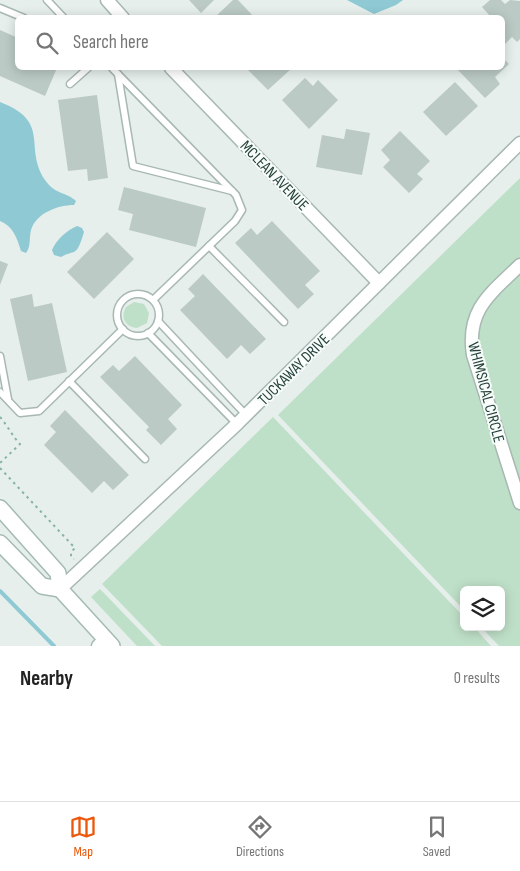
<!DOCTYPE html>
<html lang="en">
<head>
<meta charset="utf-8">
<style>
  body { margin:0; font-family:"Sofia Sans Condensed",sans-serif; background:#f6f6f6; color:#222 }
  .controls { position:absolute; right:15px; bottom:15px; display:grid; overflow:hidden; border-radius:8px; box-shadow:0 2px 12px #0003 }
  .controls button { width:45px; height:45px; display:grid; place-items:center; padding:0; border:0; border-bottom:1px solid #e0e0e0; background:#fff; color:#222; font:25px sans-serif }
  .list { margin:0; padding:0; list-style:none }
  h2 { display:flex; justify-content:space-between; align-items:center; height:65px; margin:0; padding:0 20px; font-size:21px }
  h2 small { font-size:16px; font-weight:400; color:#767676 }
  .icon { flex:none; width:28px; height:28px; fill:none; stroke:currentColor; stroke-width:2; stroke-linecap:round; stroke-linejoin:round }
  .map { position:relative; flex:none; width:520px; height:646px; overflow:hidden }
  .search { position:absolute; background:#fff; box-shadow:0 2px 12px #0003; left:15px; right:15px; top:15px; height:55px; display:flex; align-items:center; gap:12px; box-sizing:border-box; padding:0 18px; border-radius:8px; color:#767676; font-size:19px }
  .sheet { height:155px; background:#fff }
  nav { display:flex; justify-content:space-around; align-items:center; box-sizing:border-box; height:70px; border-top:1px solid #e0e0e0; background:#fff; font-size:14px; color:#767676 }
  nav a { display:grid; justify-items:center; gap:2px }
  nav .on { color:#ea580c }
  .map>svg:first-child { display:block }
  .green { fill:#bfe0c8 }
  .water { fill:#8ec9d4 }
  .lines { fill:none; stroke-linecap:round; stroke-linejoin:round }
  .stream { stroke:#8ec9d4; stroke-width:4 }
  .building { fill:#bbcac4 }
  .lane-casing { stroke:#a8b8b2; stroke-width:9 }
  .street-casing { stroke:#a8b8b2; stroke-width:15 }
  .secondary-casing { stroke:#a4bbb3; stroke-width:18 }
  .path { stroke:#86b3a5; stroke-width:2; stroke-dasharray:2.5 4; stroke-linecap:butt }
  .lane { stroke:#fff; stroke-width:6 }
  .street { stroke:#fff; stroke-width:12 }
  .secondary { stroke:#fff; stroke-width:15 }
  .labels { text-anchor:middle; stroke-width:4; stroke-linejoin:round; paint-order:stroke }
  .street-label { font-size:16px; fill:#24423a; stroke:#f7fbf9 }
</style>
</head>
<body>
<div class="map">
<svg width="520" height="646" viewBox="0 0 520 646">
  <rect width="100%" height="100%" fill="#e6efeb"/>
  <!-- green -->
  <g class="green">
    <path d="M520,178v468h-21l-18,-19h20v-37h-37v20l-186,-195z"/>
    <path d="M134,302l10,2 5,9 -2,10 -10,5c-12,-1 -17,-11 -11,-21z"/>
    <path d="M273,417l191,200v10h10l17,19h-329l-60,-62z"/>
    <path d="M100,589l55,57h-18l-46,-49z"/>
  </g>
  <!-- water -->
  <g class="water">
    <path d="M347,0h56l-7,5 -22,9z"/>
    <path d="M0,102c52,20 23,45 45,78 10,15 22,12 31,21l-2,4c-16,0 -38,8 -43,25 -2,8 0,17 -5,23l-5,-2c-4,-13 -8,-25 -21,-30z"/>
    <path d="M77,226l5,2 2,4c-2,6 -5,18 -10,20 -6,2 -8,2 -13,5l-7,-2 -2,-5c5,-11 14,-19 25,-24z"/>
  </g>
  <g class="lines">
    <!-- stream -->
    <path class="stream" d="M0,591l54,55"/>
  </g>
  <!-- building -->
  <g class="building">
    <path d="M189,0h25l-13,13z"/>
    <path d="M233,0h5l17,18h-41z"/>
    <path d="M490,0h11l4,4 5,-4 10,1v38l-3,3 -5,-5 -7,7 -3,-3v-23h-14l2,-2 -8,-9z"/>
    <path d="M0,30l18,8v30h39l-12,28 -45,-20z"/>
    <path d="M502,57l7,7 -14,13 5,7 -15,14 -29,-30h46z"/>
    <path d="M246,68h46l-24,22z"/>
    <path d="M305,78l8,8 5,-6 20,20 -29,29 -27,-29z"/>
    <path d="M455,82l23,24 -32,30 -23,-24z"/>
    <path d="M97,95l11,83 -20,3 -1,-12 -19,2 -10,-71z"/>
    <path d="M346,129l24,4 -8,42 -46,-8 6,-32 22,4z"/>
    <path d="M400,131l30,30 -13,13 6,5 -14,14 -26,-26 7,-7 -9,-10z"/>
    <path d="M124,187l82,21 -10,39 -67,-17 4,-16 -15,-4z"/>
    <path d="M272,221l48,50 -15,14 9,9 -16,15 -63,-66 16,-15 6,7z"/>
    <path d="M107,232l27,27 -40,40 -27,-27z"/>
    <path d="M0,261l8,3 -8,21z"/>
    <path d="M203,274l63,65 -16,15 -9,-9 -14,14 -47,-49 15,-14 -7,-7z"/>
    <path d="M32,294l2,13 18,-4 15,69 -39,9 -18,-82z"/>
    <path d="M135,356l47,49 -14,14 9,10 -16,16 -15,-15 3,-3 -49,-50 13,-12 6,6z"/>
    <path d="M65,410l64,65 -16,15 -9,-9 -12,12 -48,-48 12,-13 -6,-6z"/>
  </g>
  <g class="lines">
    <!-- lane casing -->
    <g class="lane-casing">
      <g id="lane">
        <path d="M47,0l17,18"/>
        <path d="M0,8l24,10"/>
        <path d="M112,68l124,127 6,15 -7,11 -82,79"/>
        <path d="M118,74l15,92 99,25"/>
        <path d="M70,84l18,-16"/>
        <path d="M209,246l75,76"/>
        <circle cx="138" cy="315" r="21"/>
        <path d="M158,321l88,94"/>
        <path d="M148,333l89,91"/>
        <path d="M0,356l8,43"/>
        <path d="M69,381l76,78"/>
        <path d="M0,392l20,21 19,-2 84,-82"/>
      </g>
    </g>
    <!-- street casing -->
    <g class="street-casing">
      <g id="street">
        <path d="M107,0l16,18"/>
        <path d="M171,68l208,215"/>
        <path d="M520,265c-30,29 -54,45 -47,90l47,148"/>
        <path d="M60,589l177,-165 283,-281"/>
        <path d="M98,646l7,-7"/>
      </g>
    </g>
    <!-- secondary casing -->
    <g class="secondary-casing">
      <g id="secondary">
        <path d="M0,508l58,65 2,16 52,57"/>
        <path d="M0,543l42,43 18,3"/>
      </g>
    </g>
    <!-- path -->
    <g class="path">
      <path d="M0,417c8,9 12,19 20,27l-20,19"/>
      <path d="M0,468l75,80 -4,4v5l3,2"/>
    </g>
    <!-- lane -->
    <use href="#lane" class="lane"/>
    <!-- street -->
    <use href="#street" class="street"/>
    <!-- secondary -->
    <use href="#secondary" class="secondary"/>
  </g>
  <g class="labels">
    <!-- street labels -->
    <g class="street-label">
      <text transform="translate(275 175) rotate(46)" y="6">MCLEAN AVENUE</text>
      <text transform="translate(293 369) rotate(-45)" y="6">TUCKAWAY DRIVE</text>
      <text transform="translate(487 392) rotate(75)" y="6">WHIMSICAL CIRCLE</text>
    </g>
  </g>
</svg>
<div class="controls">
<button><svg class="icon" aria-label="layers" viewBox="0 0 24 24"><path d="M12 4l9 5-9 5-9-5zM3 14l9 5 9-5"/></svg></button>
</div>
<div class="search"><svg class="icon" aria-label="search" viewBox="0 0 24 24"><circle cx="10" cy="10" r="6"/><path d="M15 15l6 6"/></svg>Search here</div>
</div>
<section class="sheet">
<h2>Nearby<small>0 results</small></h2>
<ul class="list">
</ul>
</section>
<nav>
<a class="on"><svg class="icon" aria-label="map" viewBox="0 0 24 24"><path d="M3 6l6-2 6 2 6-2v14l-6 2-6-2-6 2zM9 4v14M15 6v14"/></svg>Map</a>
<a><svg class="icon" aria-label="directions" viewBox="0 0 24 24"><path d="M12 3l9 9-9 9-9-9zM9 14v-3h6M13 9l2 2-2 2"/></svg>Directions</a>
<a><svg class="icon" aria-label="saved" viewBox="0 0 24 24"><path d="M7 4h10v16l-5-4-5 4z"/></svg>Saved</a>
</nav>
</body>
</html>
